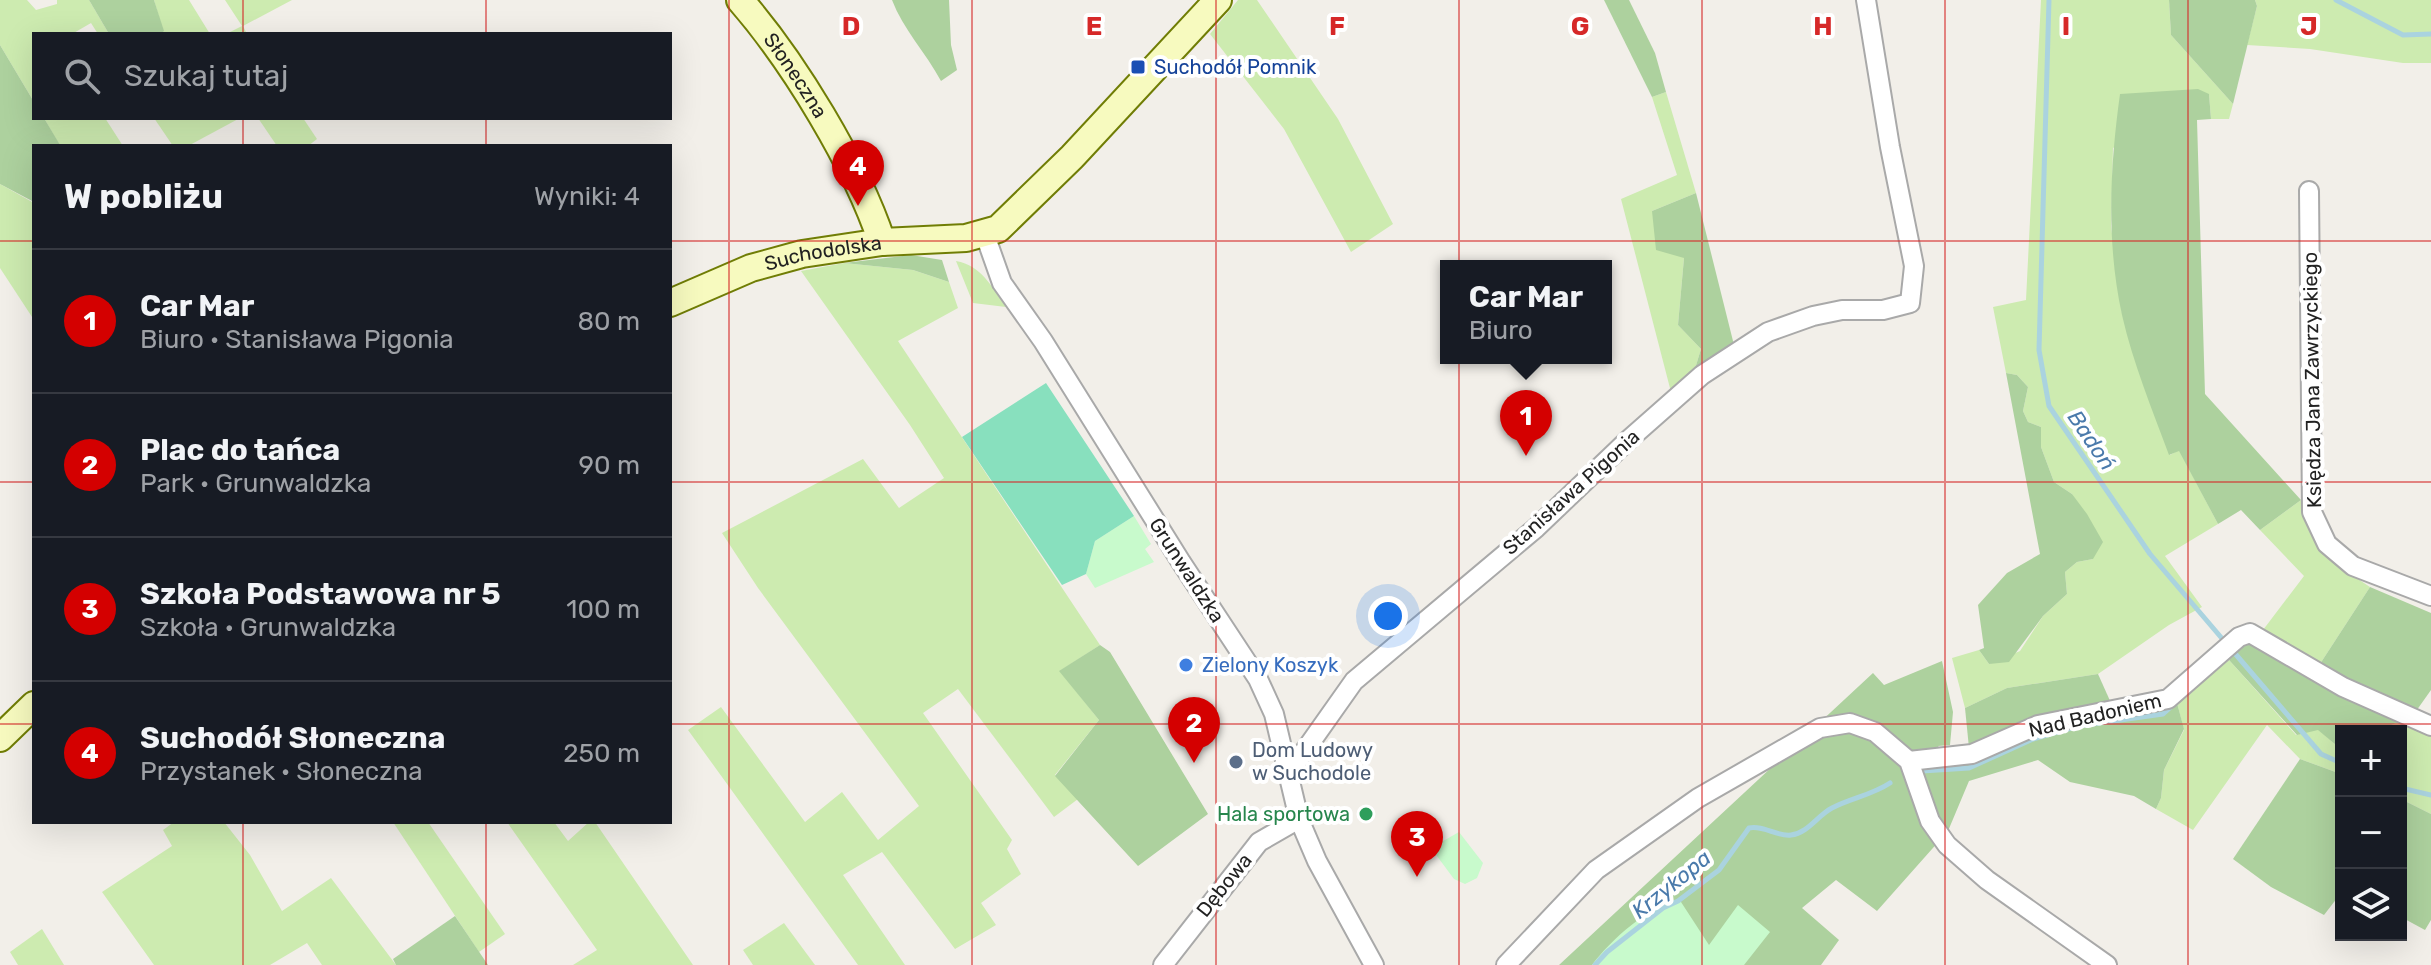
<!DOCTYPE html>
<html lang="pl">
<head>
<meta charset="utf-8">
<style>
  body { margin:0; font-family:Rubik,sans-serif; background:#20242c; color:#f1f3f6 }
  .controls { position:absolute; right:24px; bottom:24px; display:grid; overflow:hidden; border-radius:0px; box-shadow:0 8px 32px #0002 }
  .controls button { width:72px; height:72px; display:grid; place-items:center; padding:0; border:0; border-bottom:2px solid #363941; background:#171b24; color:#f1f3f6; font:40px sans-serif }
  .you { position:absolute; left:1388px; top:616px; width:28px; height:28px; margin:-20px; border:6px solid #fff; border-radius:50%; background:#1a73e8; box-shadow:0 0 0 12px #1a73e833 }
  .badge { display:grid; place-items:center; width:52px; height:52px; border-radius:50%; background:#d40000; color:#fff; font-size:26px; font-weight:700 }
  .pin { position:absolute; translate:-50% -66px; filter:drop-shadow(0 2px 4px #0008) }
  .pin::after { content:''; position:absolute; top:42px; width:28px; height:24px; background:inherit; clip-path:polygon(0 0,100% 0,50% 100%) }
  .popup { position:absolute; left:1440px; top:260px; width:172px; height:104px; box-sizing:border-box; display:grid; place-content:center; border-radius:0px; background:#171b24; filter:drop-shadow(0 2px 6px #0005); font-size:26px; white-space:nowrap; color:#9ea1a6 }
  .popup b { font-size:30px; color:#f1f3f6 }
  .popup::after { content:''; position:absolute; left:50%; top:100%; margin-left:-16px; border:16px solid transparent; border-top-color:#171b24 }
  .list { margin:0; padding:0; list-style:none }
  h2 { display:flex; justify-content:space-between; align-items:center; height:104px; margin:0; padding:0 32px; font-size:34px }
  h2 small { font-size:26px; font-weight:400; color:#9ea1a6 }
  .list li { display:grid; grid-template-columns:52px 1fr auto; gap:24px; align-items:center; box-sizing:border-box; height:144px; padding:0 32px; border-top:2px solid #363941 }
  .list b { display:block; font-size:30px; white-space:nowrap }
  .list p { margin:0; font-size:26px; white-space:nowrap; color:#9ea1a6 }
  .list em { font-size:26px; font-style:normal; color:#9ea1a6 }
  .icon { flex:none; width:44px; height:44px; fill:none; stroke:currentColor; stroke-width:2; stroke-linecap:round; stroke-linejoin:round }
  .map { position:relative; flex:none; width:2431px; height:965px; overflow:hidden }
  .search { position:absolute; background:#171b24; box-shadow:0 8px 32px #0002; left:32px; top:32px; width:640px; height:88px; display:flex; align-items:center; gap:20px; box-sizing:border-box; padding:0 28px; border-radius:0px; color:#9ea1a6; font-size:30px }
  .panel { position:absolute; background:#171b24; box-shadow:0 8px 32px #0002; left:32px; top:144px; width:640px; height:680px; border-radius:0px }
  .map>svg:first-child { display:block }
  .grass { fill:#cdebb0 }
  .forest { fill:#add19e }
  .park { fill:#c8facc }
  .pitch { fill:#88e0be }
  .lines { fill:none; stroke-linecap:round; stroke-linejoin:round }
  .stream { stroke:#aad3df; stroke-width:5 }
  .street-casing { stroke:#a9a9a9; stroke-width:22 }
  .secondary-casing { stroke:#707d05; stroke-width:30 }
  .street { stroke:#fff; stroke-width:18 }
  .secondary { stroke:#f7fabf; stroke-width:26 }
  .grid { fill:none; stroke:#d62828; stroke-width:2; stroke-opacity:0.55 }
  .transit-dot { fill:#1a4fb4; stroke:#fff; stroke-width:3 }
  .shop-dot { fill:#3f7fe0; stroke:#fff; stroke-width:3 }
  .service-dot { fill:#5c6f8a; stroke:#fff; stroke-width:3 }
  .leisure-dot { fill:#2e9e5b; stroke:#fff; stroke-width:3 }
  .labels { text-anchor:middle; stroke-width:8; stroke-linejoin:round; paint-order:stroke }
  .transit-label { font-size:20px; fill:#164399; stroke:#fff; text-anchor:start }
  .street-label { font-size:20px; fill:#222; stroke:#fff }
  .shop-label { font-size:20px; fill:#366cbe; stroke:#fff; text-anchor:start }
  .service-label { font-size:20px; fill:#4e5e75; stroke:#fff; text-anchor:start }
  .leisure-label { font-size:20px; fill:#27864d; stroke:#fff; text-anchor:end }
  .water-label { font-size:22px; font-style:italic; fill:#4a7aab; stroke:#fff }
  .grid-label { font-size:26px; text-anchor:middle; font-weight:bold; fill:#d62828; stroke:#fff; stroke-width:8; stroke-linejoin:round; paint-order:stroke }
</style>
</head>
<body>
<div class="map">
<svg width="2431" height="965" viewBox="0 0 2431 965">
  <rect width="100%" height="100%" fill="#f2efe9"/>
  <!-- grass -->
  <g class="grass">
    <path d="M0,0h27l9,10 21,-6v-4h32l20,34h-11l-7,-11 -19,11h-38v68l-34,-57z"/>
    <path d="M154,0h35l21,34h-50l3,-3z"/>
    <path d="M225,0h67l-49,26 4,8h-21l16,-8z"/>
    <path d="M1238,0h19l81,119 55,105 -42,28 -67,-123 -74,-95z"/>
    <path d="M2041,0h128l2,35 62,69 -4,15h-18l-2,-25 -96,54 -2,78 11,87 48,142 9,-5 39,74 -53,32 37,51 -33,18 -71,49 -91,14 -42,20 -13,-50 27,-8 10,14 31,-13 23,-35 24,-22 -2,-22 12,-10 16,-3 -21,-65 -18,-12 -13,-35v-20l-13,-5 -5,-11 5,-24 -11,-12 -11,-2 -13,-66 33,-7z"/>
    <path d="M2255,0h176v63h-28l-93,-14 -63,-4 10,-39z"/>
    <path d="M1666,92l30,101 -44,18 32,47 -6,67 23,24 -7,23 -23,20 -50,-193 56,-24 -25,-78z"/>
    <path d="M44,118h61l18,28h-63z"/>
    <path d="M154,118h86l-52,28h-15z"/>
    <path d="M258,118h45l14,21 -9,7h-31z"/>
    <path d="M0,184l34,19v117l-34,-52z"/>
    <path d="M956,261c26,5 35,25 50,46l-33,-4z"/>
    <path d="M844,263l69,7 36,12 9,26 -60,33 202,304 -40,26 39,49 -44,55 23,24 -24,18 -96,-128 -35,24 89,127 -5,9 14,25 -40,29 15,22 -41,24 -73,-97 -39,23 62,90h-47l-170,-235 33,-23 84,115 37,-30 36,48 41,-34 -161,-218 -36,-55 141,-74 36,49 45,-30 -34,-53 -109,-154z"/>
    <path d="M2301,500l5,5c18,46 21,54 64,82l-52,80 -55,-37 41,-54 -44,-46z"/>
    <path d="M2229,660l67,75 22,-6 18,16 5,-2v31l-41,-15 -33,-34 -74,105 -37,-21 5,-11 3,-28 20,-40 -7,-27z"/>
    <path d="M2402,721l29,10v83l-30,-15v-68h-26z"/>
    <path d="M174,822h50l26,33 32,56 49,-33 65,87h-74l-15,-22 -37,22h-116l-52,-73 70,-46 -9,-16z"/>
    <path d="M393,822h35l77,112 -26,18z"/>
    <path d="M507,822h47l14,19 21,-19h6l98,143h-120l24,-15z"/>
    <path d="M784,923l31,42h-62l-10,-15z"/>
    <path d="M42,929l22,36h-46l-8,-13z"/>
  </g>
  <!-- forest -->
  <g class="forest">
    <path d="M89,0h65l10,31 -4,3h-51z"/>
    <path d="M892,0h57l2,45 6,25 -16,11c-15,-28 -38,-52 -49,-81z"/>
    <path d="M1604,0h25l26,53 11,39 -14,5z"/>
    <path d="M2169,0h86l2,6 -24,98 -62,-69z"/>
    <path d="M0,45l34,57v16h10l16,27 -26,1v56l-34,-18z"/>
    <path d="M2198,89l11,5 2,25 -14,1 8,274 96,106 -41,30 -19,-20 -23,14 -39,-73 -10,4c-17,-46 -36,-92 -47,-140 -16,-73 -12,-149 -2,-221z"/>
    <path d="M1696,193l38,152 -40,27 7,-23 -23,-24 6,-67 -28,-8 -4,-39z"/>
    <path d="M911,255l31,5 7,22 -36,-12 -69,-7z"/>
    <path d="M2006,373l11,2 11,12 -5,24 5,11 13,5v20l13,35 18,12 15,20 16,28 -10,17 -16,3 -12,10 2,22 -24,22 -34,46 -20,2 -10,-14 5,-2 -6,-43 29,-32 33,-19z"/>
    <path d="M2370,587l61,26v77l-17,24 -96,-47z"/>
    <path d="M2247,642l155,79 -27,10h-34v12l-5,2 -18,-15 -21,5 -68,-75z"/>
    <path d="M1100,645l10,7 98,162 -70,52 -83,-90 44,-56 -40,-49z"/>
    <path d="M1942,661l11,51 -3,33 -12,1 18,20 39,-13 41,-19 141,-31 7,26 -20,41 -3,28 -5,11 -22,-13 -64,-14 -32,-22 -69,21 -21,50 -71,80 -41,-31 -34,28 37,32 -18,25h-262l314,-292 11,12z"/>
    <path d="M2098,674l13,29 -142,45 -4,-40 42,-20z"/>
    <path d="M2300,759l41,15v119l-17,22 -53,-28 -38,-28z"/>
    <path d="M2401,799l30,15v106l-6,10 -24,-13z"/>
    <path d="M455,916l33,49h-92l-3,-6z"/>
  </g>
  <!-- park -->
  <g class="park">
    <path d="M1134,516l17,28 -6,5 9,13 -59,26 -9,-14 9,-33z"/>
    <path d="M1459,832l24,31 -6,15 -12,6 -11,-5 -23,-31z"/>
    <path d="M1681,902l28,43 29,-40 32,27 -26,33h-152c18,-24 58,-62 89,-63z"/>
  </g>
  <!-- pitch -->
  <path class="pitch" d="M1046,383l88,133 -39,25 -9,33 -24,11 -100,-148z"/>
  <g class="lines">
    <!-- stream -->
    <g class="stream">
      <path d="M2049,0l-10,350 10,56 101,148 75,88"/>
      <path d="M2336,0l67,35 28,-1"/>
      <path d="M2232,650l89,104 20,9"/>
      <path d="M1922,771l47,-3 64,-29 45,-13 85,-12 10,-9"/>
      <path d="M2401,788l30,7"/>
      <path d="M1595,965l12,-13 56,-44 15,-7 41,-31 30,-42c15,-3 28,9 42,7 17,-2 27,-20 41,-27 19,-10 40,-13 58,-25"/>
    </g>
    <!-- street casing -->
    <g class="street-casing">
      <g id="street">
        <path d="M2309,191l3,321 15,32 26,22 78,30"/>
        <path d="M985,235l17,48 41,58 138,221 77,117 16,35 25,105 18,42 57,104"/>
        <path d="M1909,761l63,-7 66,-29 130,-26 71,-62 11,-4 93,54 88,39"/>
        <path d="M1289,773l65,-92 182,-153 90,-86 76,-67 66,-43 45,-16 29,-6h41l27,-7 4,-37 -24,-119 -24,-147"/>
        <path d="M1163,965l96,-123 40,-23"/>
        <path d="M1506,965l90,-95 102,-72 122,-70 30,-5 25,9 34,29 21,60 17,24 40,35 120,85"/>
      </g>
    </g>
    <!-- secondary casing -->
    <g class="secondary-casing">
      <g id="secondary">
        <path id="s1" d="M740,0c54,62 116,164 142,242"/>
        <path id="s2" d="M670,303l81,-35 51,-14 80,-12 84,-4 32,-9 74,-72 146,-157"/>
        <path d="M0,738l34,-33"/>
      </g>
    </g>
    <!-- street -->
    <use href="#street" class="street"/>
    <!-- secondary -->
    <use href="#secondary" class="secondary"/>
  </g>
  <!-- grid -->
  <path class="grid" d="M243,0v34M486,0v34M729,0v965M972,0v965M1216,0v965M1459,0v965M1702,0v965M1945,0v965M2188,0v965M243,118v28M486,118v28M0,241h34M670,241h1761M0,482h34M670,482h1761M0,724h34M670,724h1761M243,822v143M486,822v143"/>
  <!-- markers -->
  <rect class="transit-dot" x="1130" y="59" width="16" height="16" rx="4"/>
  <circle class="shop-dot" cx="1186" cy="665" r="8"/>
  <circle class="service-dot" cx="1236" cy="762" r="8"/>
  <circle class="leisure-dot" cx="1366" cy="814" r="8"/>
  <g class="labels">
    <!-- transit labels -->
    <g class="transit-label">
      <text x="1154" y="74">Suchodół Pomnik</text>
    </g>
    <!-- street labels -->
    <g class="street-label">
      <text dy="7" stroke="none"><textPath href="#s1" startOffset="94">Słoneczna</textPath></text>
      <text dy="7" stroke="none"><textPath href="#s2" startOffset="162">Suchodolska</textPath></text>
      <text transform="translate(2312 380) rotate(-91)" y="7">Księdza Jana Zawrzyckiego</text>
      <text transform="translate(1571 492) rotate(-42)" y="7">Stanisława Pigonia</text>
      <text transform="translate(1187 570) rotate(57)" y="7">Grunwaldzka</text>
      <text transform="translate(2095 715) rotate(-13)" y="7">Nad Badoniem</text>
      <text transform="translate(1224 885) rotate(-51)" y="7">Dębowa</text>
    </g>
    <!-- shop labels -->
    <g class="shop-label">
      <text x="1202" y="672">Zielony Koszyk</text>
    </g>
    <!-- service labels -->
    <g class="service-label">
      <text x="1252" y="757">Dom Ludowy<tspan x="1252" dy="23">w Suchodole</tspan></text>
    </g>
    <!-- leisure labels -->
    <g class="leisure-label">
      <text x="1350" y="821">Hala sportowa</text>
    </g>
    <!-- water labels -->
    <g class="water-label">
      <text transform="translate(2092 440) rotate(56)" y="8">Badoń</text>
      <text transform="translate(1671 884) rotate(-39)" y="8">Krzykopa</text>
    </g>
  </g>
  <g class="grid-label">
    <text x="851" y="35">D</text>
    <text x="1094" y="35">E</text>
    <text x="1337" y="35">F</text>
    <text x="1580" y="35">G</text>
    <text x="1823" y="35">H</text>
    <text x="2066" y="35">I</text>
    <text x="2309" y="35">J</text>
  </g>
</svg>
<div class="controls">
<button>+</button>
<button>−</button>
<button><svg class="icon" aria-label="layers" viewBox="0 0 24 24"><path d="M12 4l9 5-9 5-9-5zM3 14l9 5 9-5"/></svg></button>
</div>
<div class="you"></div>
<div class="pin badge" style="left:1526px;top:456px">1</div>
<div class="popup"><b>Car Mar</b>Biuro</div>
<div class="pin badge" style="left:1194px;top:763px">2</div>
<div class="pin badge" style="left:1417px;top:877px">3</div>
<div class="pin badge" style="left:858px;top:206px">4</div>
<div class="search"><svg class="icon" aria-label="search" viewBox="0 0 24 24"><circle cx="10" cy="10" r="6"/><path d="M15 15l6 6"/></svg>Szukaj tutaj</div>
<section class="panel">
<h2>W pobliżu<small>Wyniki: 4</small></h2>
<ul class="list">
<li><span class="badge">1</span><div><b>Car Mar</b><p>Biuro · Stanisława Pigonia</p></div><em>80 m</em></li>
<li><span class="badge">2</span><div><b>Plac do tańca</b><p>Park · Grunwaldzka</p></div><em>90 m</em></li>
<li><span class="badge">3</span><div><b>Szkoła Podstawowa nr 5</b><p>Szkoła · Grunwaldzka</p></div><em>100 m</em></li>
<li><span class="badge">4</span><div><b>Suchodół Słoneczna</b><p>Przystanek · Słoneczna</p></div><em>250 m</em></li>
</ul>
</section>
</div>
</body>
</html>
